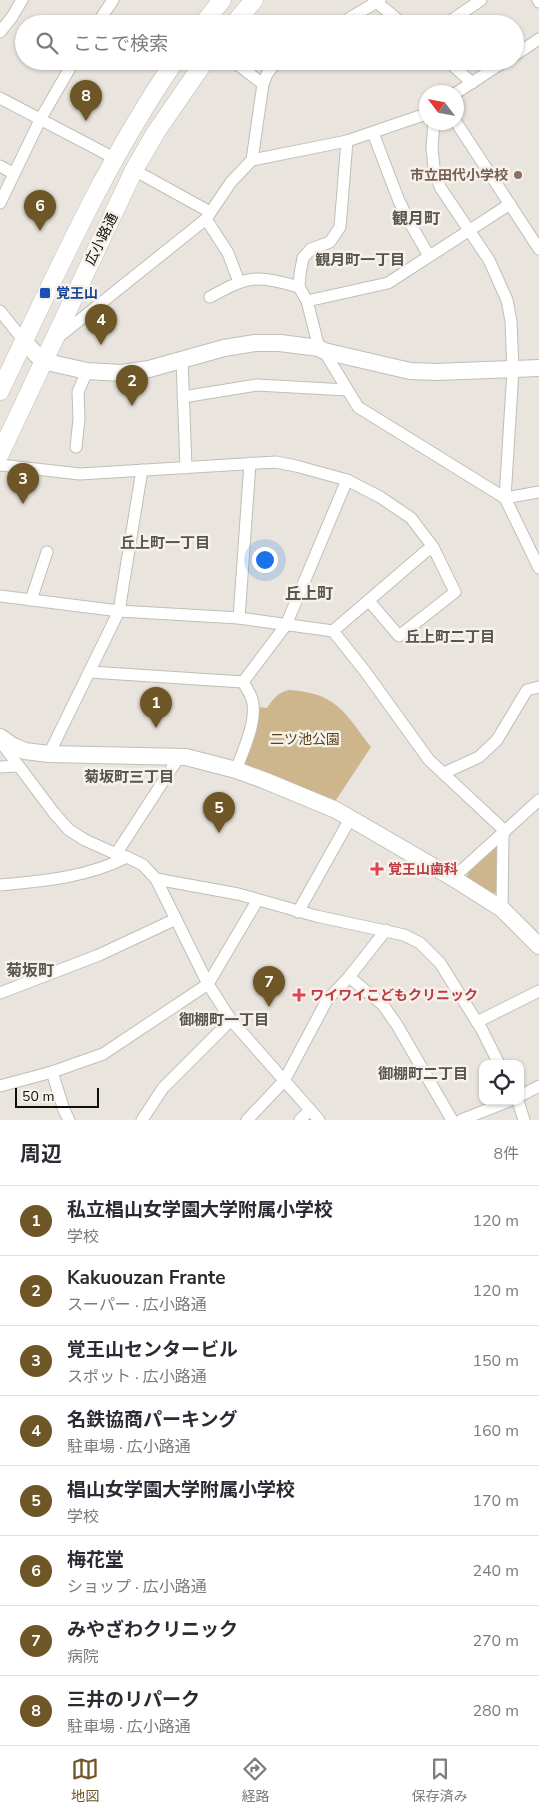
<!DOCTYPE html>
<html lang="ja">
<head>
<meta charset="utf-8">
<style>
  body { margin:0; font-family:"Nunito Sans","Noto Sans JP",sans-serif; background:#f7f7f7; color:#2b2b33 }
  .controls { position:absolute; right:15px; bottom:15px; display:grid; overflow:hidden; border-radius:10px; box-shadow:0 1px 4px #0004 }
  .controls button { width:45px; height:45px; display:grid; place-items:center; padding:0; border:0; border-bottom:1px solid #e1e1e2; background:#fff; color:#2b2b33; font:25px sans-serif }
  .compass { position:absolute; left:419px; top:85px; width:45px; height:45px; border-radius:50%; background:#fff; box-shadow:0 1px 4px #0004; rotate:302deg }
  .scale { position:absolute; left:15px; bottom:12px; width:84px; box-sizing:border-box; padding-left:5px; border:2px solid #100f0c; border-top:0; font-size:14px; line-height:18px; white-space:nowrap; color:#100f0c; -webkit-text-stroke:4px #f6f2eb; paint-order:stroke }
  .you { position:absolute; left:264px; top:559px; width:18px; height:18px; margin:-12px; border:4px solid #fff; border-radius:50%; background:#1a73e8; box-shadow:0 0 0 8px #1a73e833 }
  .badge { display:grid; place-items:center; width:32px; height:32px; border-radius:50%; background:#6e5627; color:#fff; font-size:16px; font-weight:700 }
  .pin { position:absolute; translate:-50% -41px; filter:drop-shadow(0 1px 2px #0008) }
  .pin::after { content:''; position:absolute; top:26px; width:18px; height:15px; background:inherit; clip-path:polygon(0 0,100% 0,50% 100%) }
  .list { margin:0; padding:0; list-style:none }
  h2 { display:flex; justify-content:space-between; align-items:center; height:65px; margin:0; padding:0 20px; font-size:21px }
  h2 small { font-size:16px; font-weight:400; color:#7c7c81 }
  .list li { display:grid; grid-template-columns:32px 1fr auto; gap:15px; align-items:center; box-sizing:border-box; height:70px; padding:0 20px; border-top:1px solid #e1e1e2 }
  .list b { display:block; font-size:19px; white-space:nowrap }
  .list p { margin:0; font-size:16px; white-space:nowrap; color:#7c7c81 }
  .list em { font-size:16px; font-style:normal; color:#7c7c81 }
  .icon { flex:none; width:28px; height:28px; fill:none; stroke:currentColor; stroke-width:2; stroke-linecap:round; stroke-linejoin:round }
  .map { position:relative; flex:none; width:539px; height:1120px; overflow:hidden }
  .search { position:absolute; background:#fff; box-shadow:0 1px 4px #0004; left:15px; right:15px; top:15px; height:55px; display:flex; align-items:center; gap:12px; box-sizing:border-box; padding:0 18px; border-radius:28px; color:#7c7c81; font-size:19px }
  .sheet { height:625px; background:#fff }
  nav { display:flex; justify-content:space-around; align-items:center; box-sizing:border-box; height:70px; border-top:1px solid #e1e1e2; background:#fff; font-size:14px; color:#7c7c81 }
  nav a { display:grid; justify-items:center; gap:2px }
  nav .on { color:#6e5627 }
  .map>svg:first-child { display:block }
  .green { fill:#cdb68b }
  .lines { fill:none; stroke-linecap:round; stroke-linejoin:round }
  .street-casing { stroke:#c1beb7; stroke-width:13 }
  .secondary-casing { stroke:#c1beb7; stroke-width:18 }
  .primary-casing { stroke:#c1beb7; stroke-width:19 }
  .street { stroke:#fff; stroke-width:11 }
  .secondary { stroke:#fff; stroke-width:16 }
  .primary { stroke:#fff; stroke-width:18 }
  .education-dot { fill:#8d6e63; stroke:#f6f2eb; stroke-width:2 }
  .transit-dot { fill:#1a4fb4; stroke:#f6f2eb; stroke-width:2 }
  .health-dot { fill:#e0444e; stroke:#f6f2eb; stroke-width:2 }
  .labels { text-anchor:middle; stroke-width:5; stroke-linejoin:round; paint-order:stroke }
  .education-label { font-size:14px; font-weight:bold; fill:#785e54; stroke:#f6f2eb; text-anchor:end }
  .street-label { font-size:14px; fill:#100f0c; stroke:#f6f2eb }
  .transit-label { font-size:14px; font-weight:bold; fill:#164399; stroke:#f6f2eb; text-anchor:start }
  .park-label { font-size:14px; fill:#584318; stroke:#f6f2eb }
  .health-label { font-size:14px; font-weight:bold; fill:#be3a42; stroke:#f6f2eb; text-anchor:start }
  .neighbourhood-label { font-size:15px; font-weight:bold; fill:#58554f; stroke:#f6f2eb }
  .quarter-label { font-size:16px; font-weight:bold; fill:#58554f; stroke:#f6f2eb }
</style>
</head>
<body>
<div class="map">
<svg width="539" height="1120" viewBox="0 0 539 1120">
  <rect width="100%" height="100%" fill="#e9e5de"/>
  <!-- green -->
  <g class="green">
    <path d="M289,690c48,3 55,22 82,57l-37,56 -88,-37 -2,-3 14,-56 9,1c6,-9 11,-16 22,-18z"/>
    <path d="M497,845v47l-4,2 -26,-17 1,-4z"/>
  </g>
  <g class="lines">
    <!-- street casing -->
    <g class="street-casing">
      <g id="street">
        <path d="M374,0l29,24"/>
        <path d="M538,0l1,2"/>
        <path d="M97,24l16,-24"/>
        <path d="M340,24l40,-24"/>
        <path d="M446,24l35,-24"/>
        <path d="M0,32l12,-15 10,-17"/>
        <path d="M515,55l24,-16"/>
        <path d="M233,61l30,23"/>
        <path d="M448,61l24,22"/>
        <path d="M456,93l49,-32"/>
        <path d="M0,98l114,60"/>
        <path d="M434,122l-2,26 2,19 6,20 49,73 18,40 4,21 2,49 -8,128 34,70"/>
        <path d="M456,122l83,127"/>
        <path d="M373,133l26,68 11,22 19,33"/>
        <path d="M252,160l95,-19 79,-27"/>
        <path d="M0,166l13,7"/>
        <path d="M134,170l76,42"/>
        <path d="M0,203l41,-85 33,-57"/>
        <path d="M206,219l22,34 11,29"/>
        <path d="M210,297c40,-22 45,-22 89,-10"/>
        <path d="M307,301l81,-18 122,-79"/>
        <path d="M0,311l24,30"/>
        <path d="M56,339l150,-120 25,-37 21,-22 11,-76 4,-10 10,-13"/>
        <path d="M319,348l-12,-47 -8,-14 1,-13 3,-16 8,-9 19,-7 10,-15 7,-86"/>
        <path d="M324,351l34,56 147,91 34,-6"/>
        <path d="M182,359l4,109"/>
        <path d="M183,397l74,-12 90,5"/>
        <path d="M76,447l3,-28 -1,-27 9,-21"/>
        <path d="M0,465l80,9 196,-12 20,4 51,14 33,17 31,21 22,29 22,45 -56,44 -30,-35"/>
        <path d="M0,596l119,15 120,7 94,13 31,39 65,90 76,71 -2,4 -1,74"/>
        <path d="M31,600l16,-48"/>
        <path d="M239,618l11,-155"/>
        <path d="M333,631l92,-79 8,-5"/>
        <path d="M90,672l153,10 43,-57 61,-145"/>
        <path d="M0,741l54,72 15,17 16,10 31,14 11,3 16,8 13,14 52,105 23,36 88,100"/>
        <path d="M49,754l70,-143 23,-141"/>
        <path d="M0,767l18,-1"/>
        <path d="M236,770c7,-19 22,-50 16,-71 -2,-6 -6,-12 -9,-17"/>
        <path d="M444,773l35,-16 18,-17 30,-50 12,-3"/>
        <path d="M116,854l63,-97"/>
        <path d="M453,878l86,-78"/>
        <path d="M156,879l82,15 78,22 88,19 16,8 20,20 42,67 17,34"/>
        <path d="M0,885c43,-4 89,-8 127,-28"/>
        <path d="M298,912l52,-93"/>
        <path d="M349,977l34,28 14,20 55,95"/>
        <path d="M0,993l99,-38 77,-36"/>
        <path d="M477,1022l62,-31"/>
        <path d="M52,1072l12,38 5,10"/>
        <path d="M0,1086l52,-14 51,-18 105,-70 49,-83"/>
        <path d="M520,1096l19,-10"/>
        <path d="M518,1101l6,19"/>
        <path d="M142,1120l21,-32 68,-68"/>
        <path d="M247,1120l37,-39 43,-81 22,-23 37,-47"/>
        <path d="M300,1120l10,-10"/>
        <path d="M461,1120l48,-19"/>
      </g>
    </g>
    <!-- secondary casing -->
    <g class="secondary-casing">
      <g id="secondary">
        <path d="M24,341l18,20 45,10 34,2 28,-4 75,-21 31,-5h25l39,5 5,3 86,20 26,1 103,-4"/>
        <path d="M0,737l13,9 12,5 24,3 137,3 50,13 30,11 70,29 117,68 49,31 37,37"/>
      </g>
    </g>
    <!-- primary casing -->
    <g class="primary-casing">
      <g id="primary">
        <path d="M203,24l19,-24"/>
        <path d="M234,24l20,-24"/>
        <path d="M0,391c54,-112 104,-227 175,-330"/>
        <path d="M0,454l134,-284 22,-38 49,-71"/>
      </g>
    </g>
    <!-- street -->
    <use href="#street" class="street"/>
    <!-- secondary -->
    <use href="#secondary" class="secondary"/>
    <!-- primary -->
    <use href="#primary" class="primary"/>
  </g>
  <!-- markers -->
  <circle class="education-dot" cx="518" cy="175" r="5"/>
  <rect class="transit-dot" x="39" y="287" width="12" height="12" rx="2.5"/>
  <g class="health-dot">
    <path d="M374.5 861.5h5v5h5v5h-5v5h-5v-5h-5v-5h5z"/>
    <path d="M296.5 987.5h5v5h5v5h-5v5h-5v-5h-5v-5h5z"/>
  </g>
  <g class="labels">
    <!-- education labels -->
    <g class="education-label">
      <text x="508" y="180">市立田代小学校</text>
    </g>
    <!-- street labels -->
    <g class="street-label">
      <text transform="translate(101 239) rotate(-64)" y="5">広小路通</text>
    </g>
    <!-- transit labels -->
    <g class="transit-label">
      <text x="56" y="298">覚王山</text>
    </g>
    <!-- park labels -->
    <g class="park-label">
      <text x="305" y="744">二ツ池公園</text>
    </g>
    <!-- health labels -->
    <g class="health-label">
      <text x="388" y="874">覚王山歯科</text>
      <text x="310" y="1000">ワイワイこどもクリニック</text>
    </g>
    <!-- neighbourhood labels -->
    <g class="neighbourhood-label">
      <text x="360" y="265">観月町一丁目</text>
      <text x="165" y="548">丘上町一丁目</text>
      <text x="450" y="642">丘上町二丁目</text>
      <text x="129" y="782">菊坂町三丁目</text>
      <text x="224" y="1025">御棚町一丁目</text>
      <text x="423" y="1079">御棚町二丁目</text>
    </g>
    <!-- quarter labels -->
    <g class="quarter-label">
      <text x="416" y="224">観月町</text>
      <text x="309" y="599">丘上町</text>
      <text x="30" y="976">菊坂町</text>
    </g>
  </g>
</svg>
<div class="controls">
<button><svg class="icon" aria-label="locate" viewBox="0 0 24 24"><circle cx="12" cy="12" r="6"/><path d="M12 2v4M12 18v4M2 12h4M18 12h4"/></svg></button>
</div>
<svg class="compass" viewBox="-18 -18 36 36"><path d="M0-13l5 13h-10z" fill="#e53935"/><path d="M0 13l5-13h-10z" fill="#7c7c81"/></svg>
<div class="scale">50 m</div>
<div class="you"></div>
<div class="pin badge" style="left:156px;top:728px">1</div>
<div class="pin badge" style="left:132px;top:406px">2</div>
<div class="pin badge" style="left:23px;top:504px">3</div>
<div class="pin badge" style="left:101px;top:345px">4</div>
<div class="pin badge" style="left:219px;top:833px">5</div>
<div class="pin badge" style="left:40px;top:231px">6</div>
<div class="pin badge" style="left:269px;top:1007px">7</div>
<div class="pin badge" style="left:86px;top:121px">8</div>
<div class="search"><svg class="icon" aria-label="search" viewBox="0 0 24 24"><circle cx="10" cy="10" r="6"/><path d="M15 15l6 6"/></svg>ここで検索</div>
</div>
<section class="sheet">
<h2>周辺<small>8件</small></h2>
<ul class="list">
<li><span class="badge">1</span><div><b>私立椙山女学園大学附属小学校</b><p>学校</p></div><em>120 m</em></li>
<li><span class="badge">2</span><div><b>Kakuouzan Frante</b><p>スーパー · 広小路通</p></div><em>120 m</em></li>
<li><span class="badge">3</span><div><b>覚王山センタービル</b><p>スポット · 広小路通</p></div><em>150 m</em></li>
<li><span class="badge">4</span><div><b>名鉄協商パーキング</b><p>駐車場 · 広小路通</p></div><em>160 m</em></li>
<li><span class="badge">5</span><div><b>椙山女学園大学附属小学校</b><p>学校</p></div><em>170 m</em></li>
<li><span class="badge">6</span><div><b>梅花堂</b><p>ショップ · 広小路通</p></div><em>240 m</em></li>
<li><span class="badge">7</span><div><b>みやざわクリニック</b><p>病院</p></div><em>270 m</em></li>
<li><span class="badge">8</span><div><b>三井のリパーク</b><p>駐車場 · 広小路通</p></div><em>280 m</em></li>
</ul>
</section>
<nav>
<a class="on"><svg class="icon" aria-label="map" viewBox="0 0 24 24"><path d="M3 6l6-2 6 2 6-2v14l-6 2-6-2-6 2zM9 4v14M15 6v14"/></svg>地図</a>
<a><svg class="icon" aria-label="directions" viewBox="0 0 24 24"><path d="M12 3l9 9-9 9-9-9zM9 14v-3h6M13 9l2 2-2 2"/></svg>経路</a>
<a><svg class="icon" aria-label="saved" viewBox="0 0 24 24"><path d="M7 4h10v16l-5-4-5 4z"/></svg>保存済み</a>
</nav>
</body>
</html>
